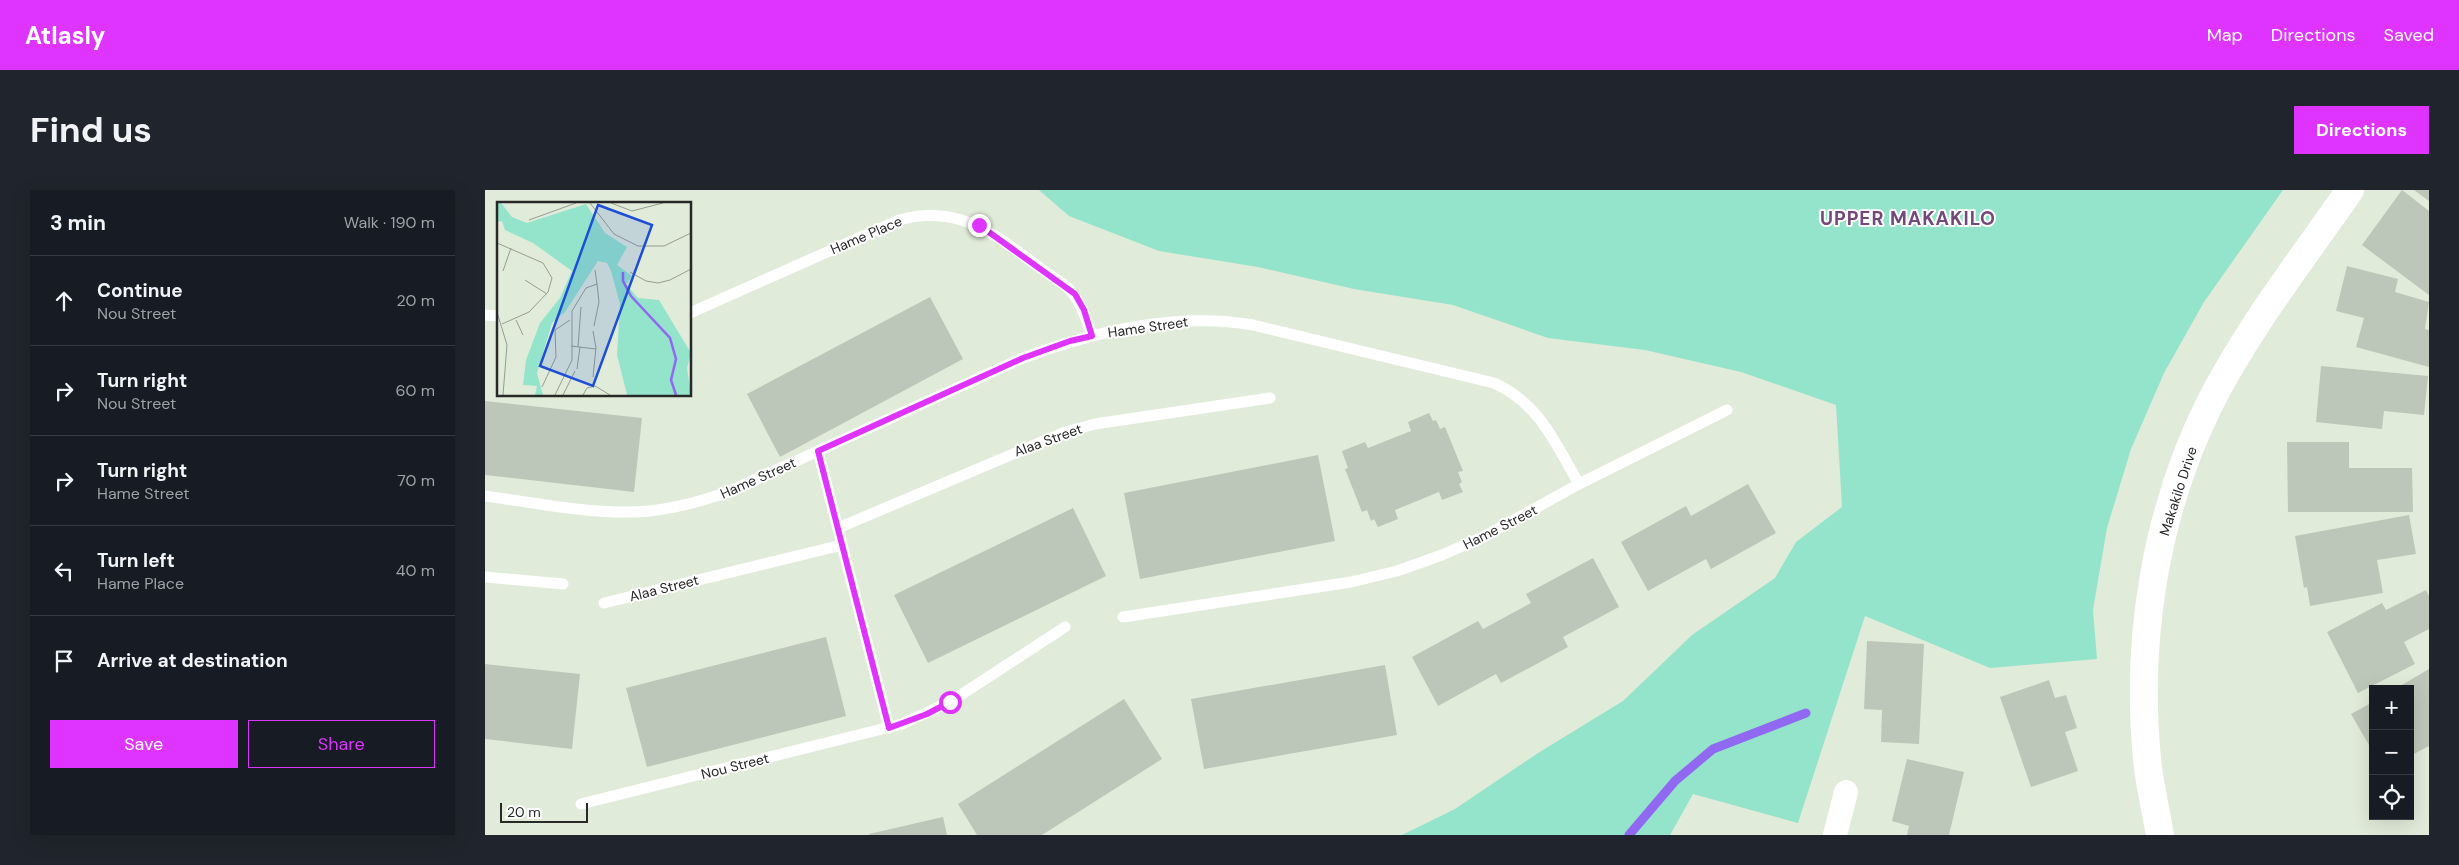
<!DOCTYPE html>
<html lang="en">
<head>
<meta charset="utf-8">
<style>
  body { margin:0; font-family:"DM Sans",sans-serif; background:#20242c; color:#f1f3f6 }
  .controls { position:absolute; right:15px; bottom:15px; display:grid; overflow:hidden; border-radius:0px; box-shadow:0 5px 20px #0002 }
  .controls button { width:45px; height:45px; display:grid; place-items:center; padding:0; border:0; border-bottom:1px solid #363941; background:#171b24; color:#f1f3f6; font:25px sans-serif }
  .scale { position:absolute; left:15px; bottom:12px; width:88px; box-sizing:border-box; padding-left:5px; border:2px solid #282828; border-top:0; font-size:14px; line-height:18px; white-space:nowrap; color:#282828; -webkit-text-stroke:4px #fff; paint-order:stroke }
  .stop { position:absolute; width:15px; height:15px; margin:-11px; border:4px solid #df33ff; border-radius:50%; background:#fff }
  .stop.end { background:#df33ff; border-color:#fff; box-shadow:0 1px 5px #0008 }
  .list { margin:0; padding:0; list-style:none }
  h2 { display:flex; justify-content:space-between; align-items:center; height:65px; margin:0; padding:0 20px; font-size:21px }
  h2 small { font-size:16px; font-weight:400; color:#9ea1a6 }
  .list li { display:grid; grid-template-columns:32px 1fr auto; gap:15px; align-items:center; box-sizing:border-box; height:90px; padding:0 20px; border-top:1px solid #363941 }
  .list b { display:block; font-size:19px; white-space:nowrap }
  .list p { margin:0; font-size:16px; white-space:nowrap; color:#9ea1a6 }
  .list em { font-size:16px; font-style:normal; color:#9ea1a6 }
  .actions { display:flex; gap:10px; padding:15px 20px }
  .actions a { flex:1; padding:11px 0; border:1px solid #df33ff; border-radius:0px; text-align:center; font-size:18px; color:#df33ff }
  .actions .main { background:#df33ff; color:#fff }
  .icon { flex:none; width:28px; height:28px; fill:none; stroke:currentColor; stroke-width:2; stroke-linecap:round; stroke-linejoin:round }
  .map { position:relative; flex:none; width:1944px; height:645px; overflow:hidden; border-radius:0px }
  header { display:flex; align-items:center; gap:30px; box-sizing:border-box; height:70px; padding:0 25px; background:#df33ff; color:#fff }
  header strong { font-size:24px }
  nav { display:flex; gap:28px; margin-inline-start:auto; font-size:18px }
  .intro { display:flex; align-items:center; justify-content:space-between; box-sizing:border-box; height:120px; padding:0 30px }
  h1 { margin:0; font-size:35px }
  .button { padding:12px 22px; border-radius:0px; background:#df33ff; color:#fff; font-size:18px; font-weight:700 }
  main { display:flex; gap:30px; padding:0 30px }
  aside { flex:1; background:#171b24; border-radius:0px; box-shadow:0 5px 20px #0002 }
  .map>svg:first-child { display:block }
  .green { fill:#93e4cb }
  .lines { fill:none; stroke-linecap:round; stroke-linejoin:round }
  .stream { stroke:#9168f2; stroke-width:9 }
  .building { fill:#bdc7b9 }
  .lane { stroke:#fff; stroke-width:11 }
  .street { stroke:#fff; stroke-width:24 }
  .secondary { stroke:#fff; stroke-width:28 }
  .route { stroke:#df33ff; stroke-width:6 }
  .labels { text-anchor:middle; stroke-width:4; stroke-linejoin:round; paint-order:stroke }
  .street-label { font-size:14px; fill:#282828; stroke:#fff }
  .district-label { font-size:19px; font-weight:bold; letter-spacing:1px; fill:#73487a; stroke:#fff }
  .inset-river { fill:none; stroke:#9168f2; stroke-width:2.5 }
  .inset-road { fill:none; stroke:#979d92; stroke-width:1 }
  .view { fill:#1d4ed8; fill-opacity:0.15; stroke:#1d4ed8; stroke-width:2.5 }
  .inset-edge { fill:none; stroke:#282828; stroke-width:2.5 }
</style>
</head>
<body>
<header>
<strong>Atlasly</strong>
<nav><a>Map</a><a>Directions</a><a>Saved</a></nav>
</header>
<div class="intro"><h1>Find us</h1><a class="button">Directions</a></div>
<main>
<aside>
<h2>3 min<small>Walk · 190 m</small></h2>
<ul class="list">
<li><svg class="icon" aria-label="ahead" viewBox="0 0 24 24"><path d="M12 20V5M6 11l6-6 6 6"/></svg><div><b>Continue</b><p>Nou Street</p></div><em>20 m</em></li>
<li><svg class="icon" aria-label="right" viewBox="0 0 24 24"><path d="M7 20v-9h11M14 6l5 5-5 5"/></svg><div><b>Turn right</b><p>Nou Street</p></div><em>60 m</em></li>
<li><svg class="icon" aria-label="right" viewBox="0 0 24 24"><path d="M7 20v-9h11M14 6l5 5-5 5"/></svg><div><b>Turn right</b><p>Hame Street</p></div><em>70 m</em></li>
<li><svg class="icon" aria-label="left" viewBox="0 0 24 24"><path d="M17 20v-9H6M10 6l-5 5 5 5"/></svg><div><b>Turn left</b><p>Hame Place</p></div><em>40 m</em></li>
<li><svg class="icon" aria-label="arrive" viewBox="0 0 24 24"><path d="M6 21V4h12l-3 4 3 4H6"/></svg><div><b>Arrive at destination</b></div></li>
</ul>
<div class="actions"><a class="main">Save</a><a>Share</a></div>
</aside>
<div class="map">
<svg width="1944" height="645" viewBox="0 0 1944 645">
  <rect width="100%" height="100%" fill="#e1ebd9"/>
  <!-- green -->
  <path class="green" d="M554,0h1244l-79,112 -40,71 -33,76 -24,79 -14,82 4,49 -107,9 -125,-52 -67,207 -105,-29 -23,41h-268l53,-26 83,-56 85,-52 69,-66 83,-57 21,-36 46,-35 -6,-102 -95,-33 -96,-22 -97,-12 -95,-33 -99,-16 -96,-22 -99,-16 -90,-35z"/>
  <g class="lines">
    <!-- stream -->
    <path class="stream" d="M1144,645l46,-54 38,-32 93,-36"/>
  </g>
  <!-- building -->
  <g class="building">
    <path d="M1917,0l27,21v84l-67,-50z"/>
    <path d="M1929,0h15v11z"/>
    <path d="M1862,76l51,13 -3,13 34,10 -4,27 4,1v37l-73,-20 8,-29 -28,-7z"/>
    <path d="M445,107l33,62 -183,98 -33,-63z"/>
    <path d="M1836,176l107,10 -4,39 -40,-4 -2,18 -66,-7z"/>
    <path d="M0,211l157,17 -8,74 -149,-17z"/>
    <path d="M944,223l4,8 3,-1 4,9 5,-2 18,44 -5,1 4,10 -3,2 4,8 -21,8 -3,-8 -44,18 3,9 -20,8 -4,-8 -3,2 -4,-11 -5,2 -17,-43 3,-1 -6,-17 23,-9 3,6 43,-17 -3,-9z"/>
    <path d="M1802,252h62v26h63l1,44h-125z"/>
    <path d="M833,265l17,86 -195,38 -16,-86z"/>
    <path d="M1263,294l28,49 -65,36 -5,-10 -58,32 -27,-49 65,-36 5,10z"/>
    <path d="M588,318l33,68 -178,87 -34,-68z"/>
    <path d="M1924,325l7,39 -39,6 6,33 -73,13 -3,-19 -3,1 -9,-52z"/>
    <path d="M1108,368l26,49 -56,30 5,10 -67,36 -5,-9 -58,32 -26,-49 66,-36 5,8 48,-26 -5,-9z"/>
    <path d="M1941,400l3,6v33l-25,13 11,22 -57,29 -31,-61 55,-29 4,7z"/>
    <path d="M341,447l20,79 -199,51 -21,-79z"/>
    <path d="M1382,451l57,3 -5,100 -38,-2 1,-32 -18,-1z"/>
    <path d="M0,474l95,10 -8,75 -87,-10z"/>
    <path d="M900,475l12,70 -193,34 -13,-70z"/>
    <path d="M1944,479v77l-19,10v-67h-15z"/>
    <path d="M1564,490l6,18 11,-3 11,33 -12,4 13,39 -47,16 -31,-90z"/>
    <path d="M639,509l38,60 -120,76h-65l-19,-31z"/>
    <path d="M1888,512v50l-22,-38z"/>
    <path d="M1422,569l57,13 -15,63h-42l2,-9 -17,-5z"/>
    <path d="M458,627l4,18h-78v-1z"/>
  </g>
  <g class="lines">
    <!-- lane -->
    <g class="lane">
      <path d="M205,123l209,-93c73,-20 110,30 166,65 16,15 20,31 27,51"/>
      <path d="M0,125l14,1"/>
      <path d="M333,261l71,277"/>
      <path d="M0,306c52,7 113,20 165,15 27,-3 52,-10 78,-19l295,-134c73,-27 153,-46 230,-33l241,58c46,21 61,60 85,101l148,-74"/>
      <path d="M353,338l227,-96 30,-8 175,-26"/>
      <path d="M0,387l78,7"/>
      <path d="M119,413l238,-58"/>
      <path d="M638,427l228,-35 46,-11 45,-16 43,-19 94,-52"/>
      <path d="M96,614l321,-80 48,-22 115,-75"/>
    </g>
    <!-- street -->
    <path class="street" d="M1350,645l11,-43"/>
    <!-- secondary -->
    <path class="secondary" d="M1675,645c-4,-22 -9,-45 -12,-67 -14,-125 7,-258 65,-371 38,-73 90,-139 137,-207"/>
  </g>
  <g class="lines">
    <!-- route -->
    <path class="route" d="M465,512l-23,12 -38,14 -71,-277 205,-93 47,-17 22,-5 -8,-26 -9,-16 -96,-69"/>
  </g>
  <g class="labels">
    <!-- street labels -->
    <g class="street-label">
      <text transform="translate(381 45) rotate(-23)" y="5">Hame Place</text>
      <text transform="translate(663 137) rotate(-8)" y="5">Hame Street</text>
      <text transform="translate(563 250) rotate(-20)" y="5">Alaa Street</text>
      <text transform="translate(273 288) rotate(-24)" y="5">Hame Street</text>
      <text transform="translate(1693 301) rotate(-72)" y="5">Makakilo Drive</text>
      <text transform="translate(1015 337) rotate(-27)" y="5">Hame Street</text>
      <text transform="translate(179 398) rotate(-14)" y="5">Alaa Street</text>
      <text transform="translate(250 576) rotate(-14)" y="5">Nou Street</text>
    </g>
    <!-- district labels -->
    <g class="district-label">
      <text x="1423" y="35">UPPER MAKAKILO</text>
    </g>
  </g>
  <!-- overview -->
  <g transform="translate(12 12)">
    <rect width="194" height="194" fill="#e1ebd9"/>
    <path d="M0,1h4l11,14 15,6 59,-19 19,29 22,14 -10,18 15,11 -6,8 12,14 21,2 32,53 -4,15 4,27h-64l-10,-40 3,-51 -9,-33 -4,-8 -9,-2 -33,51 -13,11 -15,50 6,22h-8l2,-9 -14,-1 3,-25 14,-37 20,-25 12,-27 -39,-28 -28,-13 -3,-9 -5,1z" fill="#93e4cb"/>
    <path class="inset-river" d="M126,70v9l8,15 39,42 6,21 -5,21 5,15"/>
    <path class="inset-road" d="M93,1l24,31 24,12h26l27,-13M114,1l21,8 31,-8M32,18l47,-17M0,41l46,20 9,15 -4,14 -19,20 -27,12M6,69l8,-23M133,70l16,9 12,2 12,-3 21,-11M28,78l22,14M0,110l10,33 -4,50M19,118l7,15M97,124l5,-24 -2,-18M96,129l3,17 -3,29M74,144l25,3M81,145l3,-40M80,167l3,-22M45,185l14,-30 -1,-27 15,-10M58,193l17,-35v-49l14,-23 11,-4 -2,-14M66,193l12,-24M86,193l4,-7 8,-2 15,9"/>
    <path class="view" d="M101,3l54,20 -59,161 -53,-20z"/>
    <rect width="194" height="194" class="inset-edge"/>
  </g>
</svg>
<div class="controls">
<button>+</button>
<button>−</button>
<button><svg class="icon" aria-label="locate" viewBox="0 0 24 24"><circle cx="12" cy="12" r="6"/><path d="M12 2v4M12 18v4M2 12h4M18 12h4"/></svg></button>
</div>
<div class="scale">20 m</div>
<div class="stop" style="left:465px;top:512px"></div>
<div class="stop end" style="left:494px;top:35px"></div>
</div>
</main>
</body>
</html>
